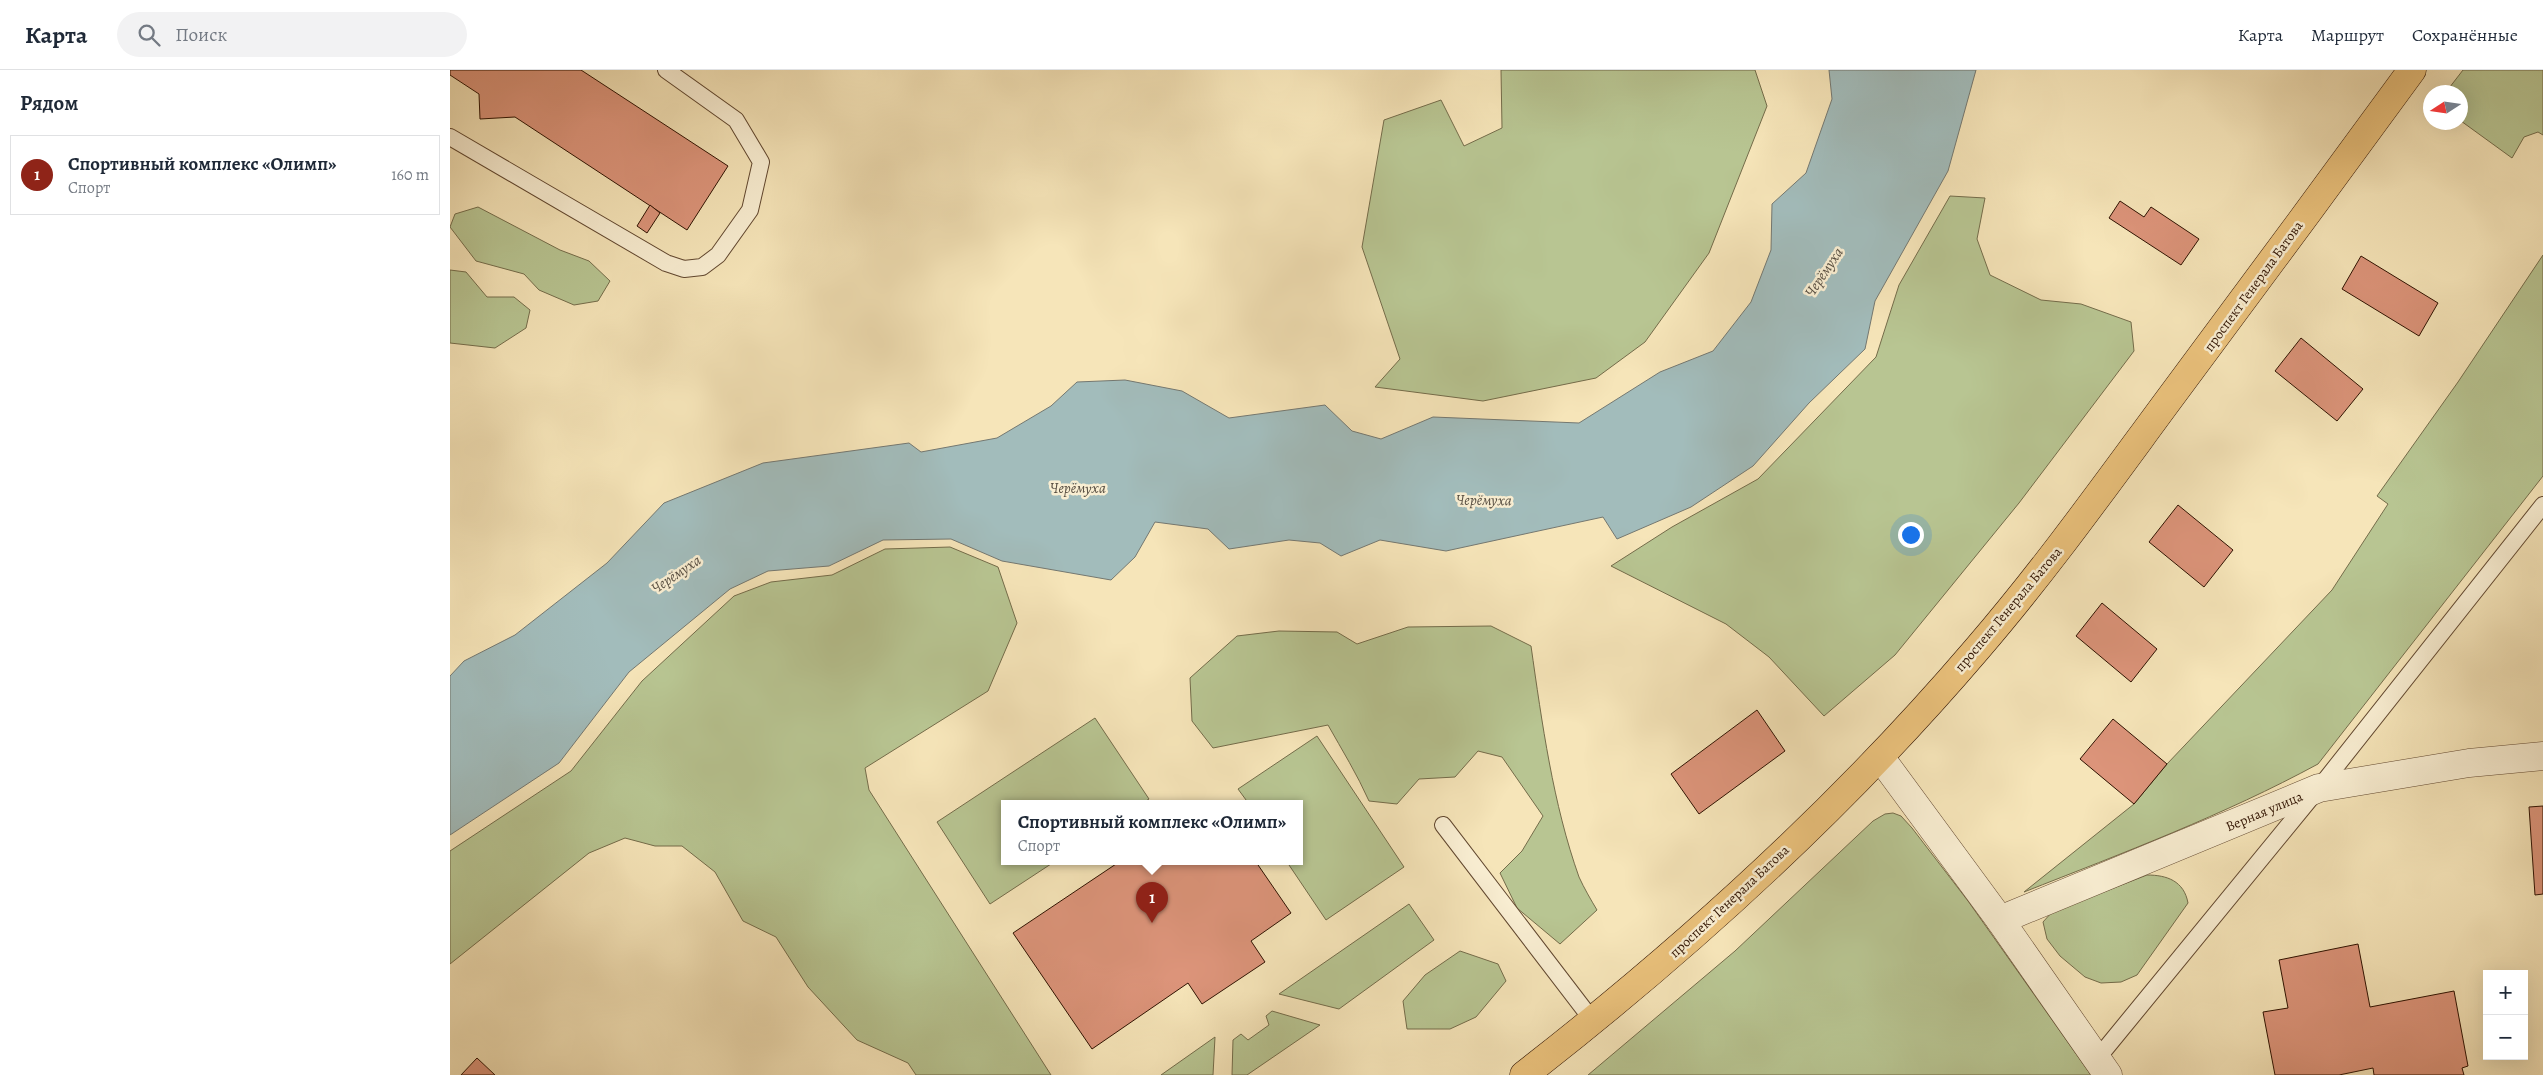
<!DOCTYPE html>
<html lang="ru">
<head>
<meta charset="utf-8">
<style>
  body { margin:0; font-family:Alegreya,serif; background:#f2f2f3; color:#1f2937 }
  .controls { position:absolute; right:15px; bottom:15px; display:grid; overflow:hidden; border-radius:0px; box-shadow:0 5px 20px #0002 }
  .controls button { width:45px; height:45px; display:grid; place-items:center; padding:0; border:0; border-bottom:1px solid #e0e1e3; background:#fff; color:#1f2937; font:25px sans-serif }
  .compass { position:absolute; left:1973px; top:15px; width:45px; height:45px; border-radius:50%; background:#fff; box-shadow:0 5px 20px #0002; rotate:258deg }
  .you { position:absolute; left:1460px; top:464px; width:18px; height:18px; margin:-12px; border:4px solid #fff; border-radius:50%; background:#1a73e8; box-shadow:0 0 0 8px #1a73e833 }
  .badge { display:grid; place-items:center; width:32px; height:32px; border-radius:50%; background:#8f2418; color:#fff; font-size:16px; font-weight:700 }
  .pin { position:absolute; translate:-50% -41px; filter:drop-shadow(0 1px 2px #0008) }
  .pin::after { content:''; position:absolute; top:26px; width:18px; height:15px; background:inherit; clip-path:polygon(0 0,100% 0,50% 100%) }
  .popup { position:absolute; left:551px; top:730px; width:302px; height:65px; box-sizing:border-box; display:grid; place-content:center; border-radius:0px; background:#fff; filter:drop-shadow(0 1px 4px #0005); font-size:16px; white-space:nowrap; color:#747a83 }
  .popup b { font-size:19px; color:#1f2937 }
  .popup::after { content:''; position:absolute; left:50%; top:100%; margin-left:-10px; border:10px solid transparent; border-top-color:#fff }
  .list { margin:0; padding:0; list-style:none }
  h2 { display:flex; justify-content:space-between; align-items:center; height:65px; margin:0; padding:0 20px; font-size:21px }
  h2 small { font-size:16px; font-weight:400; color:#747a83 }
  .list li { display:grid; grid-template-columns:32px 1fr auto; gap:15px; align-items:center; box-sizing:border-box; height:80px; margin:0 10px 10px; padding:0 10px; border:1px solid #e0e1e3; border-radius:0px }
  .list b { display:block; font-size:19px; white-space:nowrap }
  .list p { margin:0; font-size:16px; white-space:nowrap; color:#747a83 }
  .list em { font-size:16px; font-style:normal; color:#747a83 }
  .icon { flex:none; width:28px; height:28px; fill:none; stroke:currentColor; stroke-width:2; stroke-linecap:round; stroke-linejoin:round }
  .map { position:relative; flex:none; width:2093px; height:1005px; overflow:hidden }
  header { display:flex; align-items:center; gap:30px; box-sizing:border-box; height:70px; padding:0 25px; background:#fff; border-bottom:1px solid #e0e1e3 }
  header strong { font-size:24px }
  nav { display:flex; gap:28px; margin-inline-start:auto; font-size:18px }
  .search { width:350px; height:45px; background:#f2f2f3; display:flex; align-items:center; gap:12px; box-sizing:border-box; padding:0 18px; border-radius:28px; color:#747a83; font-size:19px }
  main { display:flex }
  aside { flex:1; background:#fff }
  .map>svg:first-child { display:block }
  .green { fill:#b8c592; stroke:#746c4a }
  .water { fill:#a2bcbb; stroke:#747871 }
  .building { fill:#dc947a; stroke:#2f1201 }
  .lines { fill:none; stroke-linecap:round; stroke-linejoin:round }
  .lane-casing { stroke:#61472f; stroke-width:18 }
  .street-casing { stroke:#61472f; stroke-width:29 }
  .primary-casing { stroke:#2f1201; stroke-width:29 }
  .lane { stroke:#f9eed2; stroke-width:16 }
  .street { stroke:#f9eed2; stroke-width:28 }
  .primary { stroke:#ebc27c; stroke-width:28 }
  .labels { text-anchor:middle; stroke-width:5; stroke-linejoin:round; paint-order:stroke }
  .street-label { font-size:14px; fill:#2f1201; stroke:#f9eed2 }
  .water-label { font-size:15px; font-style:italic; fill:#574e42; stroke:#f9eed2 }
</style>
</head>
<body>
<header>
<strong>Карта</strong>
<div class="search"><svg class="icon" aria-label="search" viewBox="0 0 24 24"><circle cx="10" cy="10" r="6"/><path d="M15 15l6 6"/></svg>Поиск</div>
<nav><a>Карта</a><a>Маршрут</a><a>Сохранённые</a></nav>
</header>
<main>
<aside>
<h2>Рядом<small></small></h2>
<ul class="list">
<li><span class="badge">1</span><div><b>Спортивный комплекс «Олимп»</b><p>Спорт</p></div><em>160 m</em></li>
</ul>
</aside>
<div class="map">
<svg width="2093" height="1005" viewBox="0 0 2093 1005">
  <rect width="100%" height="100%" fill="#f6e5b9"/>
  <filter id="stains"><feTurbulence type="fractalNoise" baseFrequency=".004" numOctaves="4"/><feColorMatrix values="0 0 0 0 .2 0 0 0 0 .09 0 0 0 0 .02 0 0 0 .5 -.17"/></filter>
  <radialGradient id="worn" r=".72"><stop offset=".6" stop-color="#630" stop-opacity="0"/><stop offset="1" stop-color="#630" stop-opacity=".3"/></radialGradient>
  <!-- green -->
  <g class="green">
    <path d="M1051,0h254l12,36 -58,147 -64,89 -49,36 -113,23 -108,-14 25,-28 -38,-112 22,-127 57,-20 23,46 38,-18z"/>
    <path d="M2013,0h80v65l-5,-3 -14,5 -12,21 -51,-37 -1,-29h-14z"/>
    <path d="M1500,126l35,2 -8,41 13,36 51,25 40,4 50,18 3,29 -115,152 -124,152 -71,61 -55,-59 -43,-33 -115,-58 61,-39 86,-48 118,-122 23,-72z"/>
    <path d="M28,137l82,43 29,11 21,20 -12,20 -24,4 -35,-15 -15,-16 -48,-13 -26,-34 5,-13z"/>
    <path d="M2093,185v221l-225,288c-94,51 -195,89 -294,128l110,-88 33,-40 165,-174 56,-86 -11,-8 81,-114z"/>
    <path d="M0,200l16,2 21,25h27l16,13 -4,18 -31,20 -45,-5z"/>
    <path d="M500,477l48,20 19,56 -29,68 -123,77 4,22 182,285h-135l-8,-12 -51,-23 -49,-53 -32,-50 -33,-16 -28,-49 -33,-26h-27l-30,-8 -36,15 -139,111v-113l121,-80 71,-90 92,-85 37,-14 61,-7 53,-26z"/>
    <path d="M1041,556l40,20c11,77 22,158 48,231 5,11 12,23 18,33l-37,34 -43,-36 -17,-35 22,-22 21,-35 -41,-59 -24,-6 -23,26 -36,2 -22,25 -28,-3c-12,-27 -27,-51 -41,-76l-115,23 -21,-27 -2,-43 47,-42 42,-5 58,1 20,12 51,-17z"/>
    <path d="M645,648l54,81 -8,5h-137v58h50l-64,42 -53,-82z"/>
    <path d="M867,666l87,131 -78,53 -39,-58h13v-58h-51l-11,-15z"/>
    <path d="M1443,743l8,3 11,12 56,73 123,174h-503l147,-124 138,-130 12,-7z"/>
    <path d="M1697,805c20,0 37,6 41,28l-51,72 -16,7 -20,1 -16,-6 -25,-21 -13,-17 -4,-17 9,-10z"/>
    <path d="M959,834l25,36 -95,69 -60,-15z"/>
    <path d="M1010,881l38,13 8,17 -30,36 -26,12h-43l-4,-28 22,-26z"/>
    <path d="M822,941l48,14 -73,50h-15l1,-35 8,-6 7,6 21,-15 -3,-9z"/>
    <path d="M765,967l-2,38h-52z"/>
  </g>
  <!-- water -->
  <path class="water" d="M1379,0h147l-28,101 -73,130 -10,48 -56,54 -56,63 -62,41 -74,32 -14,-22 -157,34 -66,-11 -39,16 -21,-13 -31,-3 -60,9 -21,-20 -53,-7 -20,35 -24,23 -109,-19 -51,-22 -68,1 -54,26 -61,5 -38,18 -101,83 -70,91 -109,72v-159l14,-15 51,-26 92,-72 57,-60 99,-40 146,-20 12,9 76,-14 54,-32 26,-24 48,-2 57,11 47,27 96,-13 27,26 29,8 52,-22 146,6 81,-51 53,-21 38,-49 20,-52 1,-46 34,-31 26,-74z"/>
  <!-- building -->
  <g class="building">
    <path d="M0,0h131l147,96 -41,64 -172,-113 -35,2 -1,-25 -29,-19z"/>
    <path d="M1670,131l24,16 7,-10 48,32 -18,26 -72,-47z"/>
    <path d="M200,135l10,8 -13,20 -10,-7z"/>
    <path d="M1911,186l77,47 -19,33 -77,-47z"/>
    <path d="M1851,268l62,51 -26,32 -62,-50z"/>
    <path d="M1728,435l55,45 -29,37 -55,-45z"/>
    <path d="M1652,533l55,46 -26,33 -55,-46z"/>
    <path d="M1307,640l28,41 -86,63 -28,-40z"/>
    <path d="M1663,649l54,45 -33,40 -54,-45z"/>
    <path d="M2093,736v88l-8,1 -6,-88z"/>
    <path d="M669,792h137l35,51 -40,28 14,21 -63,42 -14,-21 -96,66 -79,-116z"/>
    <path d="M1908,874l12,63 84,-16 14,75 -6,2 2,7h-90l-1,-7 -34,7h-64l-12,-63 25,-4 -9,-48z"/>
    <path d="M27,988l18,17h-34z"/>
  </g>
  <g class="lines">
    <!-- lane casing -->
    <g class="lane-casing">
      <g id="lane">
        <path d="M0,67l216,126 18,6 18,-2 16,-12 32,-45 11,-48 -25,-42 -70,-50"/>
        <path d="M993,755l150,196"/>
        <path d="M1647,989l222,-271 224,-283"/>
      </g>
    </g>
    <!-- street casing -->
    <g class="street-casing">
      <g id="street">
        <path d="M1430,687l120,163 108,155"/>
        <path d="M1550,850l319,-132 150,-25 74,-7"/>
      </g>
    </g>
    <!-- primary casing -->
    <g class="primary-casing">
      <path id="primary" d="M1074,1005c162,-126 320,-270 453,-426 68,-79 128,-163 190,-247 82,-110 164,-221 245,-332"/>
    </g>
    <!-- lane -->
    <use href="#lane" class="lane"/>
    <!-- street -->
    <use href="#street" class="street"/>
    <!-- primary -->
    <use href="#primary" class="primary"/>
  </g>
  <g class="labels">
    <!-- street labels -->
    <g class="street-label">
      <text transform="translate(1803 216) rotate(-54)" y="5">проспект Генерала Батова</text>
      <text transform="translate(1558 539) rotate(-50)" y="5">проспект Генерала Батова</text>
      <text transform="translate(1814 741) rotate(-23)" y="5">Верная улица</text>
      <text transform="translate(1279 831) rotate(-43)" y="5">проспект Генерала Батова</text>
    </g>
    <!-- water labels -->
    <g class="water-label">
      <text transform="translate(1374 202) rotate(-56)" y="5">Черёмуха</text>
      <text x="628" y="423">Черёмуха</text>
      <text transform="translate(1034 430) rotate(1)" y="5">Черёмуха</text>
      <text transform="translate(226 504) rotate(-34)" y="5">Черёмуха</text>
    </g>
  </g>
  <rect width="100%" height="100%" filter="url(#stains)"/>
  <rect width="100%" height="100%" fill="url(#worn)"/>
</svg>
<div class="controls">
<button>+</button>
<button>−</button>
</div>
<svg class="compass" viewBox="-18 -18 36 36"><path d="M0-13l5 13h-10z" fill="#e53935"/><path d="M0 13l5-13h-10z" fill="#747a83"/></svg>
<div class="you"></div>
<div class="pin badge" style="left:702px;top:853px">1</div>
<div class="popup"><b>Спортивный комплекс «Олимп»</b>Спорт</div>
</div>
</main>
</body>
</html>
